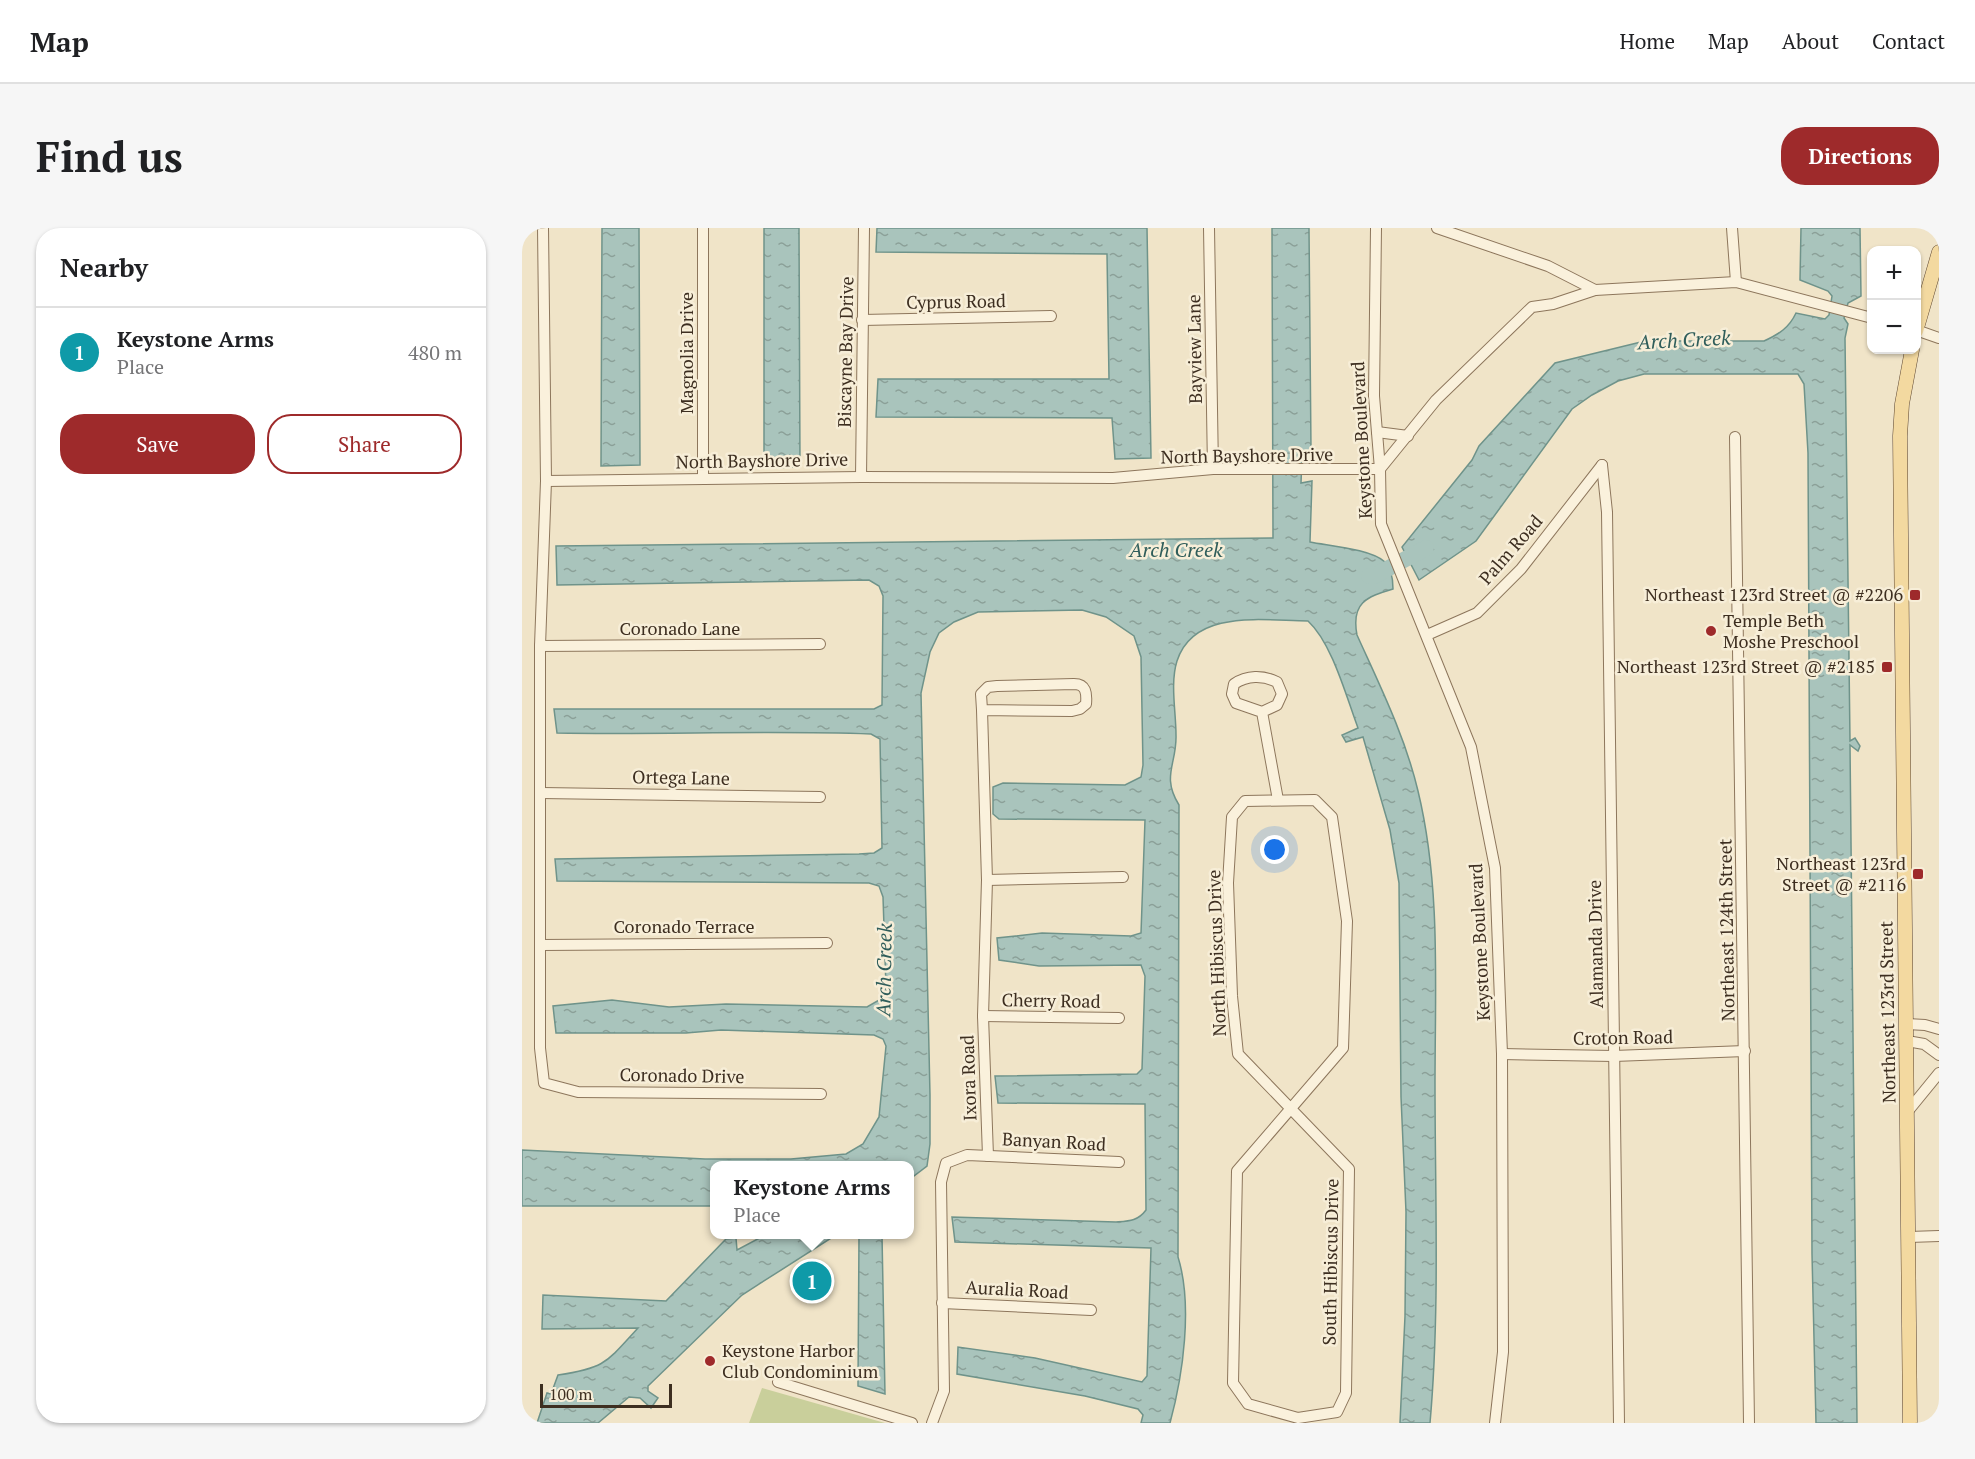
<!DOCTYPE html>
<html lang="en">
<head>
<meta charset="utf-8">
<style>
  body { margin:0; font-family:"PT Serif",serif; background:#f6f6f6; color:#202124 }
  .controls { position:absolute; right:18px; top:18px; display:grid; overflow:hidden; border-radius:12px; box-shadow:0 2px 4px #0004 }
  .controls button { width:54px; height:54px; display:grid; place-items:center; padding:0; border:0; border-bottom:2px solid #e0e0e0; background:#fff; color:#202124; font:30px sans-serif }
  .scale { position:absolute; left:18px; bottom:15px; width:132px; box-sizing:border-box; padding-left:6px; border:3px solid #3d2e20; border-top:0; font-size:16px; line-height:21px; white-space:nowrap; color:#3d2e20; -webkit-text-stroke:4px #f7eed8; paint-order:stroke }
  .you { position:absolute; left:753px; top:622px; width:21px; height:21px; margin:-15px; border:4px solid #fff; border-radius:50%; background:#1a73e8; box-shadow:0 0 0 9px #1a73e833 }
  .badge { display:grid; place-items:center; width:39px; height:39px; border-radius:50%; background:#9e2a2b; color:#fff; font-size:20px; font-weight:700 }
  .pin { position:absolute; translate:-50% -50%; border:3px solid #fff; box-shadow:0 2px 6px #0006 }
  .popup { position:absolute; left:188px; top:933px; width:204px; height:78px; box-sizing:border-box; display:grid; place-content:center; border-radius:12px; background:#fff; filter:drop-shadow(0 2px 4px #0005); font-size:20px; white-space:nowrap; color:#757577 }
  .popup b { font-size:22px; color:#202124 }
  .popup::after { content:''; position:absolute; left:50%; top:100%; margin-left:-12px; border:12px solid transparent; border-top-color:#fff }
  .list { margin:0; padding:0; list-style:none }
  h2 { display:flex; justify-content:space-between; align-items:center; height:78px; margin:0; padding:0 24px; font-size:26px }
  h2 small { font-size:20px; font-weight:400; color:#757577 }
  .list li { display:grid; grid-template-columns:39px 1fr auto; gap:18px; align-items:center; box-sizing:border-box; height:90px; padding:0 24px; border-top:2px solid #e0e0e0 }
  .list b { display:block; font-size:22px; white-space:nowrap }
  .list p { margin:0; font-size:20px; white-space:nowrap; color:#757577 }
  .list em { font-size:20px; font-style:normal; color:#757577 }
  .actions { display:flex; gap:12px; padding:18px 24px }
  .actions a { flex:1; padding:14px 0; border:2px solid #9e2a2b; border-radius:24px; text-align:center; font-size:21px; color:#9e2a2b }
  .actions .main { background:#9e2a2b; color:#fff }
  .map { position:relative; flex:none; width:1417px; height:1195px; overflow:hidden; border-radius:24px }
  header { display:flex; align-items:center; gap:36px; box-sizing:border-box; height:84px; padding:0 30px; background:#fff; border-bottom:2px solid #e0e0e0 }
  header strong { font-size:28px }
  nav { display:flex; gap:33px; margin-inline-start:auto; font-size:21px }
  .intro { display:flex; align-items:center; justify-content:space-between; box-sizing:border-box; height:144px; padding:0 36px }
  h1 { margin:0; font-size:42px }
  .button { padding:15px 27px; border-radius:24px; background:#9e2a2b; color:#fff; font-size:21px; font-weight:700 }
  main { display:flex; gap:36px; padding:0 36px }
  aside { flex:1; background:#fff; border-radius:24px; box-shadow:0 2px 4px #0004 }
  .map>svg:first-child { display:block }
  .green { fill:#c9cf9b }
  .water { fill:url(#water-ripples); stroke:#6f938a; stroke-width:1.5 }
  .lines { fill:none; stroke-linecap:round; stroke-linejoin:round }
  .river { stroke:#a9c4bc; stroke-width:16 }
  .minor-casing { stroke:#8d765c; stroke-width:12 }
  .major-casing { stroke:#5b4430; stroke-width:15 }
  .minor { stroke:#faf1dc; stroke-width:10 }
  .major { stroke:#f3d9a0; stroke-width:14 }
  .poi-dot { fill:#9e2a2b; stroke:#f7eed8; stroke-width:2 }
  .labels { text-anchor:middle; stroke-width:5; stroke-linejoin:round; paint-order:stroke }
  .street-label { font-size:18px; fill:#3d2e20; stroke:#f7eed8 }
  .poi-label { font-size:18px; fill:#3d2e20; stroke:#f7eed8; text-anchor:end }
  .water-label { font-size:20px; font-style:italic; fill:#2f5d5a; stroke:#f7eed8 }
</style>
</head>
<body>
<header>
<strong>Map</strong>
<nav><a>Home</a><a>Map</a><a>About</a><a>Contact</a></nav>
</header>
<div class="intro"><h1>Find us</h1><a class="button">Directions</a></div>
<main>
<aside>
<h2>Nearby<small></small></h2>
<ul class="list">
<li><span class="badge" style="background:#0f9aa8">1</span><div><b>Keystone Arms</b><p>Place</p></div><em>480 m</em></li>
</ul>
<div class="actions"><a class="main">Save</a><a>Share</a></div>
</aside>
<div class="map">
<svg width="1417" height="1195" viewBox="0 0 1417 1195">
  <defs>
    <pattern id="water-ripples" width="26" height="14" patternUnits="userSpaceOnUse" patternTransform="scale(1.5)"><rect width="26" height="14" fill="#a9c4bc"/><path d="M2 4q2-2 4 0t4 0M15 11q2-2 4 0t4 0" fill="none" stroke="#8ba098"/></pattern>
  </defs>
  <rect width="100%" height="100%" fill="#f0e4c8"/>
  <!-- green -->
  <path class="green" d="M240,1160l123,35h-136z"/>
  <!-- water -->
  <g class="water">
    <path d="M80,0h37l1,237 -39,1z"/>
    <path d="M242,0h35l1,239 -36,1z"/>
    <path d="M355,0h270l4,230 -36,1 -3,-41 -236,-1 2,-38h231l-2,-125 -231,-2z"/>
    <path d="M750,0h37l2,222 -9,8 -1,25 11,-2 -2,61c20,4 61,7 75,20 7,7 8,18 8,27 -27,8 -42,14 -36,46 23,51 48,101 61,156 23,95 17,195 17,293 0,113 5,226 -5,339h-30l5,-107 1,-104 -5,-115 -2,-214 -9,-53 -27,-93 -17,5 -4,-7 16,-7c-12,-32 -26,-85 -50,-107 -43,0 -114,-13 -131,40 -7,22 -1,51 -1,74 1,29 -15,41 3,70l-1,452c15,48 5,118 -8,166h-29l2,-8 -5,-6 -53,-13 -128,-22 1,-27 77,11 107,24 5,-6 4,-128 -196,-6 -3,-25 164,5c13,-1 22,-1 30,-12l-1,-106 -147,-1 -3,-27 142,-2 5,-5 3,-93 -4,-11 -102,1 -40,-6 -2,-22 45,-5 89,3 10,-3 4,-113 -146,-1 -6,-5v-27l10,-4 122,2 16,-8 2,-12 -2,-108 -7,-21 -28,-19 -24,-7 -104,2 -24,10 -15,11 -9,19 -9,41 9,402v49l-3,22 -17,13v-13h-196v40h-192v-56l183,9h86l55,-5 17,-10 16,-27 7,-71 -3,-7 -9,-4 -153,-5 -35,3h-130l-3,-27 59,-6 57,7 57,-3 141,3 14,-8 5,-11 -3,-91 -4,-11 -10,-3 -312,-2 -2,-22 304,-5 15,-1 8,-5 -2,-109 -9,-5c-105,-4 -209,1 -314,-1l-3,-24h320l8,-4 1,-109 -4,-10 -10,-6 -312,5 -1,-39 717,-8z"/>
    <path d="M1279,0h59l1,68 -13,7 -4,15 4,6 -3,14 5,403 5,-3 5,8 -2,5 -8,-6 7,678h-41l-4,-169 -4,-801 -4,-69 -6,-10h-154l-26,7 -26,14 -20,14 -96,132 -57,39 -17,-33 70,-87 7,-14 76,-83 90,-22h119c15,-7 25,-13 32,-28l29,6 4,-4 3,-19 -4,-5 -28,-11z"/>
    <path d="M243,1007h71l-94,60 -94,91v5l10,7 -7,10 -11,-10 -11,-1 -31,26h-61l10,-30 4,1 7,-19c47,-7 48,-12 80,-47l-96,1 1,-34 123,6 60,-62 10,-1 1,12z"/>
    <path d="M337,1007h23l3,159 -27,-8z"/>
  </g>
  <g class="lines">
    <!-- river -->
    <path class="river" d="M847,348h5l52,-28"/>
    <!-- minor casing -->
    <g class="minor-casing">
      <g id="minor">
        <path d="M21,0l3,253 -6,165v402l4,35 34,9 243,2"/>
        <path d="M181,0v251"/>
        <path d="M687,0l4,241"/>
        <path d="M854,0l-2,168 6,73 1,55 90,223 24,121 7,186 1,298 -8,71"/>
        <path d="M915,0l111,38 47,24"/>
        <path d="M1210,0l4,54"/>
        <path d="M340,92l189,-4"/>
        <path d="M1394,102l23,8"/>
        <path d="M855,204l31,4"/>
        <path d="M1213,209l14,986"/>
        <path d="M1080,237l5,47 12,911"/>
        <path d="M339,249l3,-249"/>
        <path d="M24,253l315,-4 252,1 100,-9h167l56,-69 96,-93 21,-3 42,-14 141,-8 136,36"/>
        <path d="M905,407l50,-22 44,-44 81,-104"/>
        <path d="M18,418l280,-2"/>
        <path d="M460,482l90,1 8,-2 6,-5c1,-11 0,-20 -12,-20l-77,2 -9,1 -7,7 1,16 5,170 -4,136 5,140"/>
        <path d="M740,484l-26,-9 -4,-9 2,-10c13,-9 29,-9 43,-2l5,12 -5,11 -15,7 16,88"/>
        <path d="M19,565l279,4"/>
        <path d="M465,652l136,-3"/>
        <path d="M19,717l286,-2"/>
        <path d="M461,788l136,2"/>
        <path d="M1385,796l18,1 14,4"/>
        <path d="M1385,813l17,3 15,11"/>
        <path d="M980,826l112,2 131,-5"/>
        <path d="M1386,883l31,-38"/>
        <path d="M1387,1009l30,-1"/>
        <path d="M420,1075l149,7"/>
        <path d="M256,1154l134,41"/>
        <path d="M776,1190l-50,-14 -15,-21 4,-212 106,-123 4,-127 -15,-104 -17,-17 -70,1 -13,16 -4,66 4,113 6,58 111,115 -3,224 -9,19 -39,6"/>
        <path d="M410,1195l12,-32 -3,-209 5,-19 21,-8 152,7"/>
      </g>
    </g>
    <!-- major casing -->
    <g class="major-casing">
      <g id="major">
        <path d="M1394,103l23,-79"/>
        <path d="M1388,1195l-10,-987 2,-32 10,-54"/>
      </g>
    </g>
    <!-- minor -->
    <use href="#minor" class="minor"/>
    <!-- major -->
    <use href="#major" class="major"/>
  </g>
  <!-- markers -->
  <g class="poi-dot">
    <rect x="1387" y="361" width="12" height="12" rx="3"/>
    <circle cx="1189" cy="403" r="6"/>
    <rect x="1359" y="433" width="12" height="12" rx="3"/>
    <rect x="1390" y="640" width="12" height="12" rx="3"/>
    <circle cx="188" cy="1133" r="6"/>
  </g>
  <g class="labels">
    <!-- street labels -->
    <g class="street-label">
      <text transform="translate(434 74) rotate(-1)" y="6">Cyprus Road</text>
      <text transform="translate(673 121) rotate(-91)" y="6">Bayview Lane</text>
      <text transform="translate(324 124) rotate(-89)" y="6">Biscayne Bay Drive</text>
      <text transform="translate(165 125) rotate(-90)" y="6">Magnolia Drive</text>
      <text transform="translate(840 212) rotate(-93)" y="6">Keystone Boulevard</text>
      <text transform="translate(725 228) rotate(-1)" y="6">North Bayshore Drive</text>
      <text transform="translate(240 233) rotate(-1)" y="6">North Bayshore Drive</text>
      <text transform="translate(989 322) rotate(-49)" y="6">Palm Road</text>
      <text x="158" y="407">Coronado Lane</text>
      <text transform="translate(159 550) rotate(1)" y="6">Ortega Lane</text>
      <text x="162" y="705">Coronado Terrace</text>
      <text transform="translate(1205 702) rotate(-91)" y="6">Northeast 124th Street</text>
      <text transform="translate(958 714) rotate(-93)" y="6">Keystone Boulevard</text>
      <text transform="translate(1074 716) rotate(-91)" y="6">Alamanda Drive</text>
      <text transform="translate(695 725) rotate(-92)" y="6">North Hibiscus Drive</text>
      <text transform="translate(529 773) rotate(1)" y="6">Cherry Road</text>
      <text transform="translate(1366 784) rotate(-91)" y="6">Northeast 123rd Street</text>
      <text transform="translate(1101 810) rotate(-1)" y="6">Croton Road</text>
      <text transform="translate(160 848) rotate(1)" y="6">Coronado Drive</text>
      <text transform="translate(447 850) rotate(-92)" y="6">Ixora Road</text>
      <text transform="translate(532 914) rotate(3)" y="6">Banyan Road</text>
      <text transform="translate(809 1034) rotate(-89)" y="6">South Hibiscus Drive</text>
      <text transform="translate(495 1062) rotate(3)" y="6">Auralia Road</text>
    </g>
    <!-- poi labels -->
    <g class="poi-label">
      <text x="1381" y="373">Northeast 123rd Street @ #2206</text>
      <text x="1201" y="399" text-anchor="start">Temple Beth<tspan x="1201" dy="21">Moshe Preschool</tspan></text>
      <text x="1353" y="445">Northeast 123rd Street @ #2185</text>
      <text x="1384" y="642">Northeast 123rd<tspan x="1384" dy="21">Street @ #2116</tspan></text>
      <text x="200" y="1129" text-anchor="start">Keystone Harbor<tspan x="200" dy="21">Club Condominium</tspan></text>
    </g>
    <!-- water labels -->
    <g class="water-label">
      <text transform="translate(1162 112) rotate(-3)" y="7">Arch Creek</text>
      <text x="654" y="329">Arch Creek</text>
      <text transform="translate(362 742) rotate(-89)" y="7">Arch Creek</text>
    </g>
  </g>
</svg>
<div class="controls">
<button>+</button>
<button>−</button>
</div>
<div class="scale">100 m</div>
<div class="you"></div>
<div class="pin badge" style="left:290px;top:1053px;background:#0f9aa8">1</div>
<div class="popup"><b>Keystone Arms</b>Place</div>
</div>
</main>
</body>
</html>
